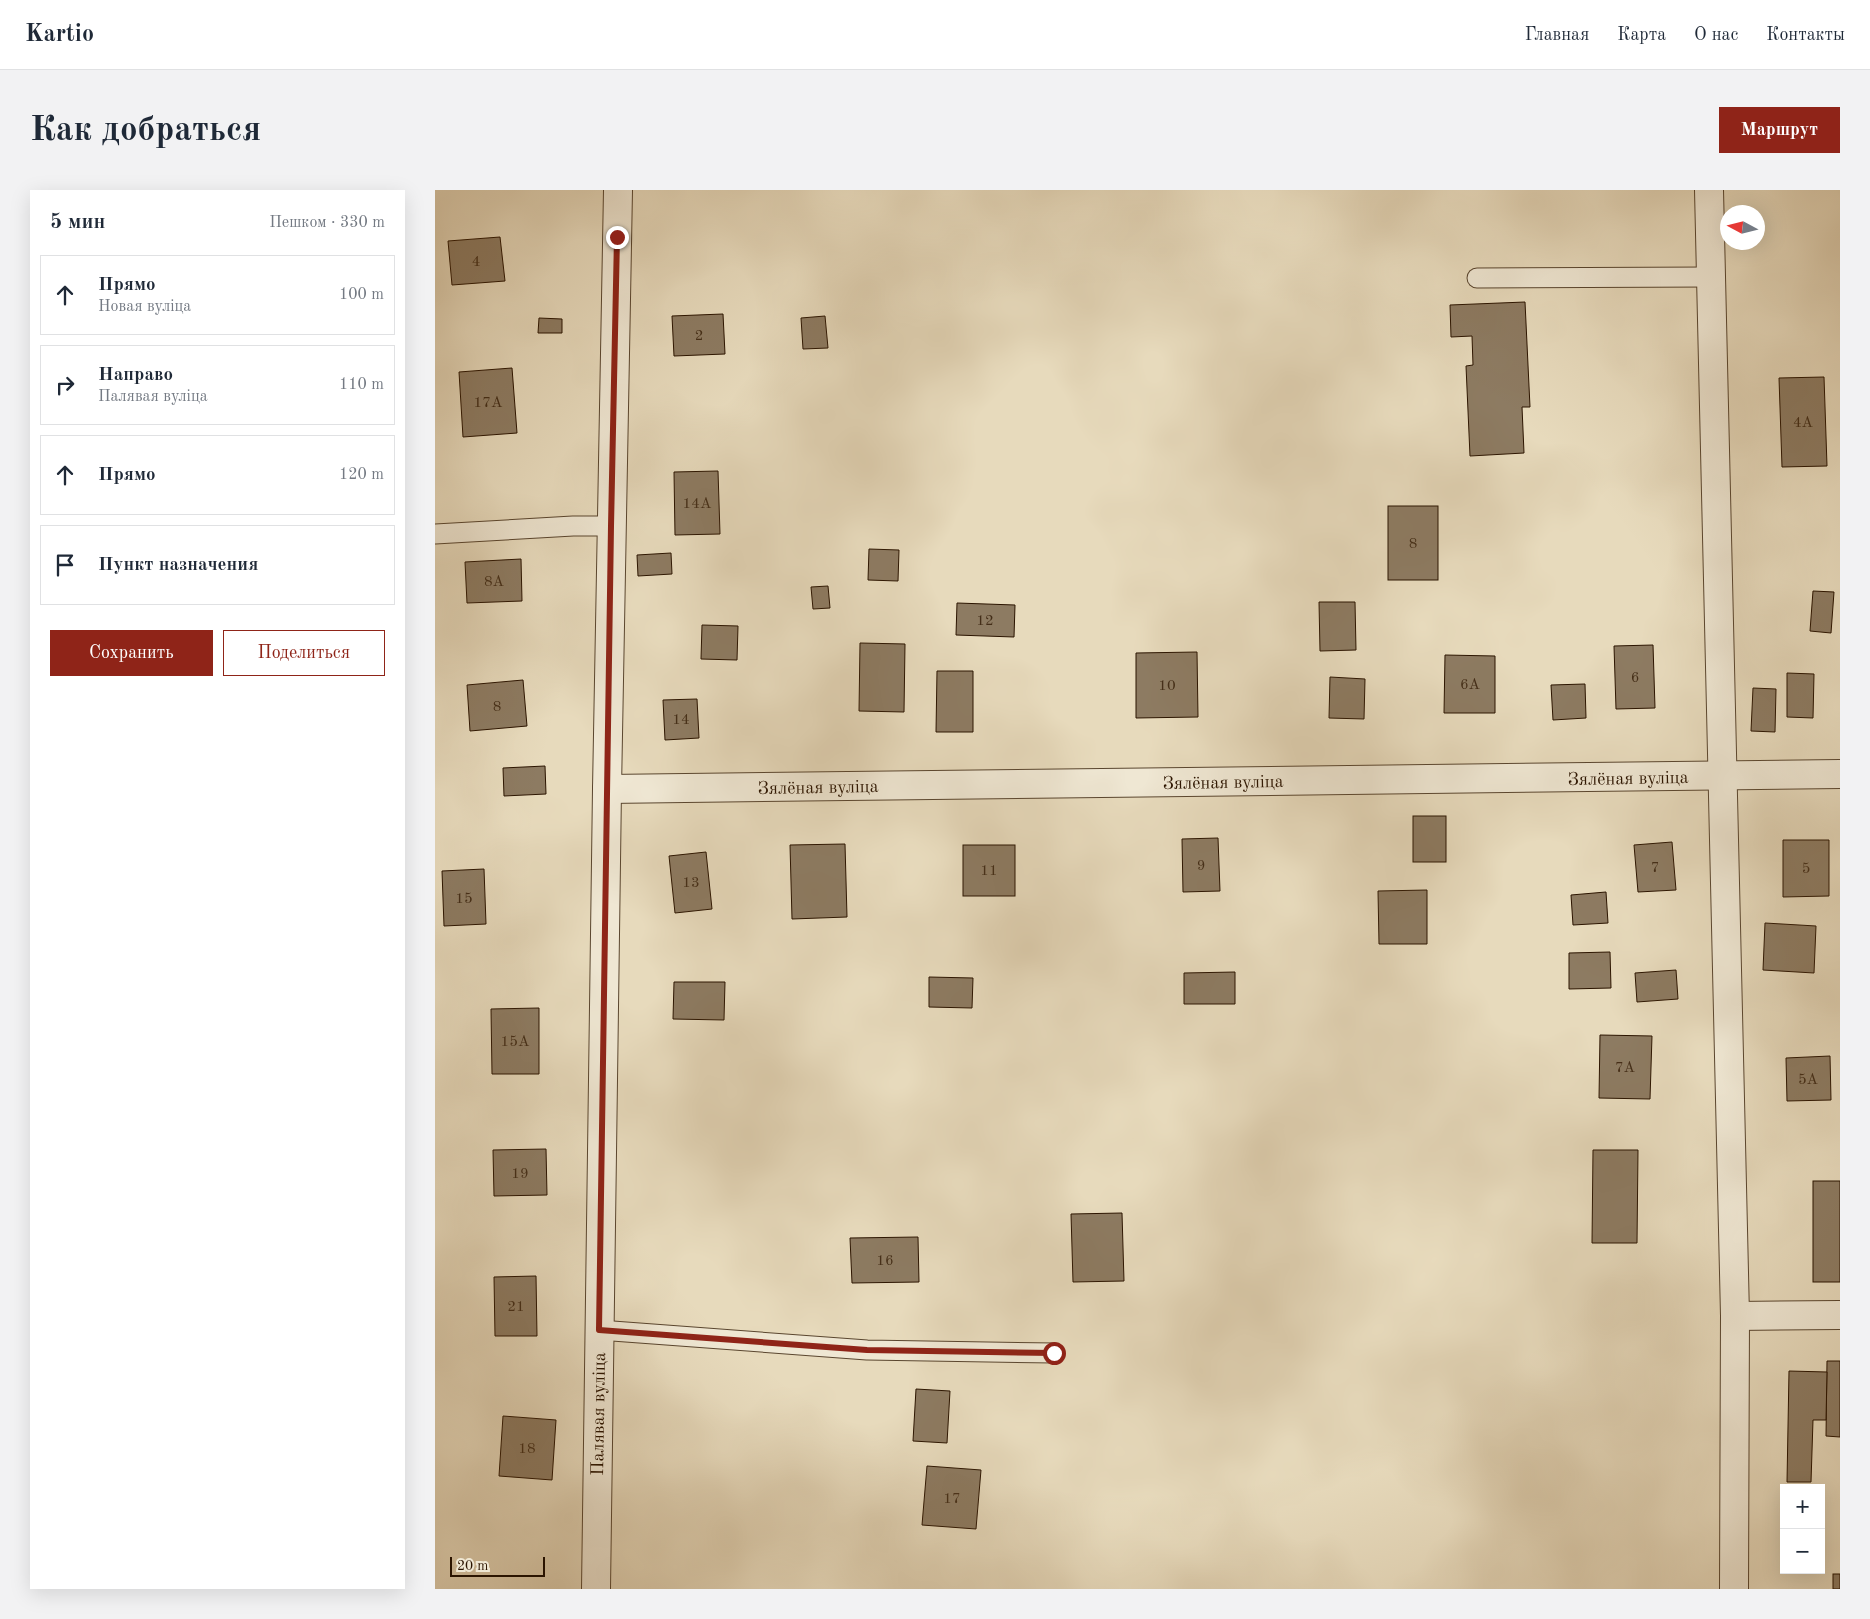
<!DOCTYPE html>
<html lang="ru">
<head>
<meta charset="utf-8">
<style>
  body { margin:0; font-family:"Old Standard TT",serif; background:#f2f2f3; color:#1f2937 }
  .controls { position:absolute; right:15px; bottom:15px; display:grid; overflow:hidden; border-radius:0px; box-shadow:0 5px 20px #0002 }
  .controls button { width:45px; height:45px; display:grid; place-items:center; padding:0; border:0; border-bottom:1px solid #e0e1e3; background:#fff; color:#1f2937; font:25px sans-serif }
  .compass { position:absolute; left:1285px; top:15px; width:45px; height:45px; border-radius:50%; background:#fff; box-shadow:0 5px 20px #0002; rotate:277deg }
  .scale { position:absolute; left:15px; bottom:12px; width:95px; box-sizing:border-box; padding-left:5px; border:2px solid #2b1400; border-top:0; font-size:14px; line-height:18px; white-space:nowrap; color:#2b1400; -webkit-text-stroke:4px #efe7d3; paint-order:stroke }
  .stop { position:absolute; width:15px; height:15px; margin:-11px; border:4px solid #8f2418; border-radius:50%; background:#fff }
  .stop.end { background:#8f2418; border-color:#fff; box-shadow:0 1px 5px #0008 }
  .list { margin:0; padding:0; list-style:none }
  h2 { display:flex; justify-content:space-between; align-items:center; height:65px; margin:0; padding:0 20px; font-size:21px }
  h2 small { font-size:16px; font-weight:400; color:#747a83 }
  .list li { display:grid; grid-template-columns:32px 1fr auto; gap:15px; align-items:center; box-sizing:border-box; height:80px; margin:0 10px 10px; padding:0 10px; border:1px solid #e0e1e3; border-radius:0px }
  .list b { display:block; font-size:19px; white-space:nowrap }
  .list p { margin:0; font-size:16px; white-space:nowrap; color:#747a83 }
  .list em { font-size:16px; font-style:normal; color:#747a83 }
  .actions { display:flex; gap:10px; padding:15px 20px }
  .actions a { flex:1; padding:11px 0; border:1px solid #8f2418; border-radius:0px; text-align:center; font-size:18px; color:#8f2418 }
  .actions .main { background:#8f2418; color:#fff }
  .icon { flex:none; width:28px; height:28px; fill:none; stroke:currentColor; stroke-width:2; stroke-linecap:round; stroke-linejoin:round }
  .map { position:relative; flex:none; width:1405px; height:1399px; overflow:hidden; border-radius:0px }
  header { display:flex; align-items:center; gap:30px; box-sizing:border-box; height:70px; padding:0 25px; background:#fff; border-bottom:1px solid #e0e1e3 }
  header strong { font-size:24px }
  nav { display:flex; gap:28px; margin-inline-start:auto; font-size:18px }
  .intro { display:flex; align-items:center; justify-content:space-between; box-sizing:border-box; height:120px; padding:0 30px }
  h1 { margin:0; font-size:35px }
  .button { padding:12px 22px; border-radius:0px; background:#8f2418; color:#fff; font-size:18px; font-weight:700 }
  main { display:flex; gap:30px; padding:0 30px }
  aside { flex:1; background:#fff; border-radius:0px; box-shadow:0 5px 20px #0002 }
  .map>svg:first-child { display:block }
  .building { fill:#8d7b62; stroke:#2b1400 }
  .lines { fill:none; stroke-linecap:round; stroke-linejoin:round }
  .lane-casing { stroke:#5a462f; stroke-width:21 }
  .street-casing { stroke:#5a462f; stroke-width:30 }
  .lane { stroke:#efe7d3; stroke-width:19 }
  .street { stroke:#efe7d3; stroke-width:28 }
  .route { stroke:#8f2418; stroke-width:6 }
  .labels { text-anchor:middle; stroke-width:4; stroke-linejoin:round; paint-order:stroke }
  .number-label { font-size:15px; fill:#442e18 }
  .street-label { font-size:18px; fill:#2b1400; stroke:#efe7d3 }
</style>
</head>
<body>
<header>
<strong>Kartio</strong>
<nav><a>Главная</a><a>Карта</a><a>О нас</a><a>Контакты</a></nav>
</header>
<div class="intro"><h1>Как добраться</h1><a class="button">Маршрут</a></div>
<main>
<aside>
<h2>5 мин<small>Пешком · 330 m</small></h2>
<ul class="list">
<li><svg class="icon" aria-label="ahead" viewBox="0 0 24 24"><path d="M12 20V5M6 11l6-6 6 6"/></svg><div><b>Прямо</b><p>Новая вуліца</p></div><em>100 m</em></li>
<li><svg class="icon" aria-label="right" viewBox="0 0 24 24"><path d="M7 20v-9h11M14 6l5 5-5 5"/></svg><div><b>Направо</b><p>Палявая вуліца</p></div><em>110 m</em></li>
<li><svg class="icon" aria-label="ahead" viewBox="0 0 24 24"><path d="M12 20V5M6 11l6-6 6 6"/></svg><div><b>Прямо</b></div><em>120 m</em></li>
<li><svg class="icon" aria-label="arrive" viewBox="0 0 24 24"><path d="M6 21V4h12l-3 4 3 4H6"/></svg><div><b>Пункт назначения</b></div></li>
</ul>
<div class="actions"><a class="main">Сохранить</a><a>Поделиться</a></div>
</aside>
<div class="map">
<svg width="1405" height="1399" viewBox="0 0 1405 1399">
  <rect width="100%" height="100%" fill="#e7dabc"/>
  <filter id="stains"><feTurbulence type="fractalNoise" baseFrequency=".004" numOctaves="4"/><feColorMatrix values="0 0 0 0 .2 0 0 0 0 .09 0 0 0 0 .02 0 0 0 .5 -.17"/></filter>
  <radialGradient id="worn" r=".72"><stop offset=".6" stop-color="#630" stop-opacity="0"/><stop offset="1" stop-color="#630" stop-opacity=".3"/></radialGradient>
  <!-- building -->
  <g class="building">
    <path d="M65,47l5,44 -53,4 -4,-44z"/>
    <path d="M1090,112l5,105h-8l2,46 -54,3 -4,-90 7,-1 -1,-29 -21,1 -1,-32z"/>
    <path d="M288,124l2,40 -51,2 -2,-40z"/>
    <path d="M390,126l3,32 -25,1 -2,-31z"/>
    <path d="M104,128l23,1v14h-24z"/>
    <path d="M77,178l5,65 -54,4 -4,-65z"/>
    <path d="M1389,187l3,89 -45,1 -3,-89z"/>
    <path d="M283,281l2,63 -45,1 -1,-63z"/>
    <rect x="953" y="316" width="50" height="74"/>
    <path d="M434,359l30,1 -1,31 -30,-1z"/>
    <path d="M236,363l1,21 -34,2 -1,-21z"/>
    <path d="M86,369l1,42 -55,2 -2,-41z"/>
    <path d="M393,396l2,22 -17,1 -2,-22z"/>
    <path d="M1378,401l21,1 -3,41 -21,-2z"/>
    <path d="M884,412h36l1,48 -36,1z"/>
    <path d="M522,413l58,2 -1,32 -58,-2z"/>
    <path d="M267,435l36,1 -1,34 -36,-1z"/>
    <path d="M425,453l45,1 -1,68 -45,-1z"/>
    <path d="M1218,455l2,63 -39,1 -2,-63z"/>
    <path d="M762,462l1,65 -62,1v-65z"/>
    <path d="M1010,465l50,1v57h-51z"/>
    <path d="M502,481h36v61h-37z"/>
    <path d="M1352,483l27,1 -1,44 -26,-1z"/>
    <path d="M895,487l35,2 -1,40 -35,-1z"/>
    <path d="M88,490l4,46 -57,5 -3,-46z"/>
    <path d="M1150,494l1,34 -33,2 -2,-35z"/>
    <path d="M1318,498l23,1 -1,43 -24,-1z"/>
    <path d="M262,509l2,39 -34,2 -2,-40z"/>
    <path d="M110,576l1,28 -42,2 -1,-28z"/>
    <rect x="978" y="626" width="33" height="46"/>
    <path d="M783,648l2,53 -37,1 -1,-53z"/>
    <path d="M1348,650h46v56l-46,1z"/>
    <path d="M1237,652l4,48 -38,2 -4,-47z"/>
    <path d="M410,654l2,73 -55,2 -2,-74z"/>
    <rect x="528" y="655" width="52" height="51"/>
    <path d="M271,662l6,57 -37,4 -6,-57z"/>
    <path d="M49,679l2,55 -42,2 -2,-55z"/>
    <path d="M992,700v54h-48l-1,-53z"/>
    <path d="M1171,702l2,31 -35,2 -2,-30z"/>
    <path d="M1330,733l51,3 -2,47 -51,-3z"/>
    <path d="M1175,762l1,36 -42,1v-36z"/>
    <path d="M1241,780l2,29 -41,3 -2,-29z"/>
    <path d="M800,782v32h-51v-31z"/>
    <path d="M494,787l44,1 -1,30 -43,-1z"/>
    <path d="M239,792h51l-1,38 -51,-1z"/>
    <path d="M104,818v66h-47l-1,-65z"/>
    <path d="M1165,845l52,1 -2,63 -51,-1z"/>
    <path d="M1395,866l1,44 -44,1 -1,-43z"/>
    <path d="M111,959l1,46 -53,1 -1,-46z"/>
    <path d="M1158,960h45l-1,93h-45z"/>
    <rect x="1378" y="991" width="27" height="101"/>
    <path d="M687,1023l2,68 -51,1 -2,-68z"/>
    <path d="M483,1047l1,45 -67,1 -2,-45z"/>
    <path d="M101,1086l1,60h-42l-1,-59z"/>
    <path d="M1392,1171h13v76l-14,-1z"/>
    <path d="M1354,1181l38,1 -1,48h-13l-2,62h-24z"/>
    <path d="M481,1199l34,2 -3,52 -34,-2z"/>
    <path d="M68,1226l53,4 -4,60 -53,-4z"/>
    <path d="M492,1276l54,4 -5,59 -54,-4z"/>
    <rect x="1398" y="1384" width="7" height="15"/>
  </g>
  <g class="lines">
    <!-- lane casing -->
    <g class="lane-casing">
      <g id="lane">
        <path d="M1042,88l234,-1"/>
        <path d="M0,344l138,-8h38"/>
        <path d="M164,1140l268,20 187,3"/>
      </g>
    </g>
    <!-- street casing -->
    <g class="street-casing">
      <g id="street">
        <path d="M1274,0l26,1126 -1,273"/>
        <path d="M172,599l1233,-15"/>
        <path d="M1300,1126l105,-1"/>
        <path d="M161,1399l11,-800 11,-599"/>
      </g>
    </g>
    <!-- lane -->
    <use href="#lane" class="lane"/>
    <!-- street -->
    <use href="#street" class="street"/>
  </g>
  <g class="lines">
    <!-- route -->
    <path class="route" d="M182,47l-6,289 -12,804 268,20 187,3"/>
  </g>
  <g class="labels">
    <!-- number labels -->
    <g class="number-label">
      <text x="41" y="76">4</text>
      <text x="264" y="150">2</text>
      <text x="53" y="217">17А</text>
      <text x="1368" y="237">4А</text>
      <text x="262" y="318">14А</text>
      <text x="978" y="358">8</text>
      <text x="59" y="396">8А</text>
      <text x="550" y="435">12</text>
      <text x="1200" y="492">6</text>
      <text x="1035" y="499">6А</text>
      <text x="732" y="500">10</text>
      <text x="62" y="521">8</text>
      <text x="246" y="534">14</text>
      <text x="766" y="680">9</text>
      <text x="1220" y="682">7</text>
      <text x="1371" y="683">5</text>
      <text x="554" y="685">11</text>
      <text x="256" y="697">13</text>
      <text x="29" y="713">15</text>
      <text x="80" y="856">15А</text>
      <text x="1190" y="882">7А</text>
      <text x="1373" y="894">5А</text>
      <text x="85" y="988">19</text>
      <text x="450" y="1075">16</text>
      <text x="81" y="1121">21</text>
      <text x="92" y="1263">18</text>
      <text x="517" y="1313">17</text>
    </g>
    <!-- street labels -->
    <g class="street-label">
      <text transform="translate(1193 588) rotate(-1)" y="6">Зялёная вуліца</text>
      <text transform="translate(788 592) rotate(-1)" y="6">Зялёная вуліца</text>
      <text transform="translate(383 597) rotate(-1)" y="6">Зялёная вуліца</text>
      <text transform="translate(163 1224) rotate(-89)" y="6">Палявая вуліца</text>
    </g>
  </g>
  <rect width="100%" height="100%" filter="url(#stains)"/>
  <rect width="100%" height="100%" fill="url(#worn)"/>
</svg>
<div class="controls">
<button>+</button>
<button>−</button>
</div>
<svg class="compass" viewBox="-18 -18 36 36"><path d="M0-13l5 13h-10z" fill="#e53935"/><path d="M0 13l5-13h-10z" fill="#747a83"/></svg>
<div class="scale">20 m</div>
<div class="stop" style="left:619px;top:1163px"></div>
<div class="stop end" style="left:182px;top:47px"></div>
</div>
</main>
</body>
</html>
